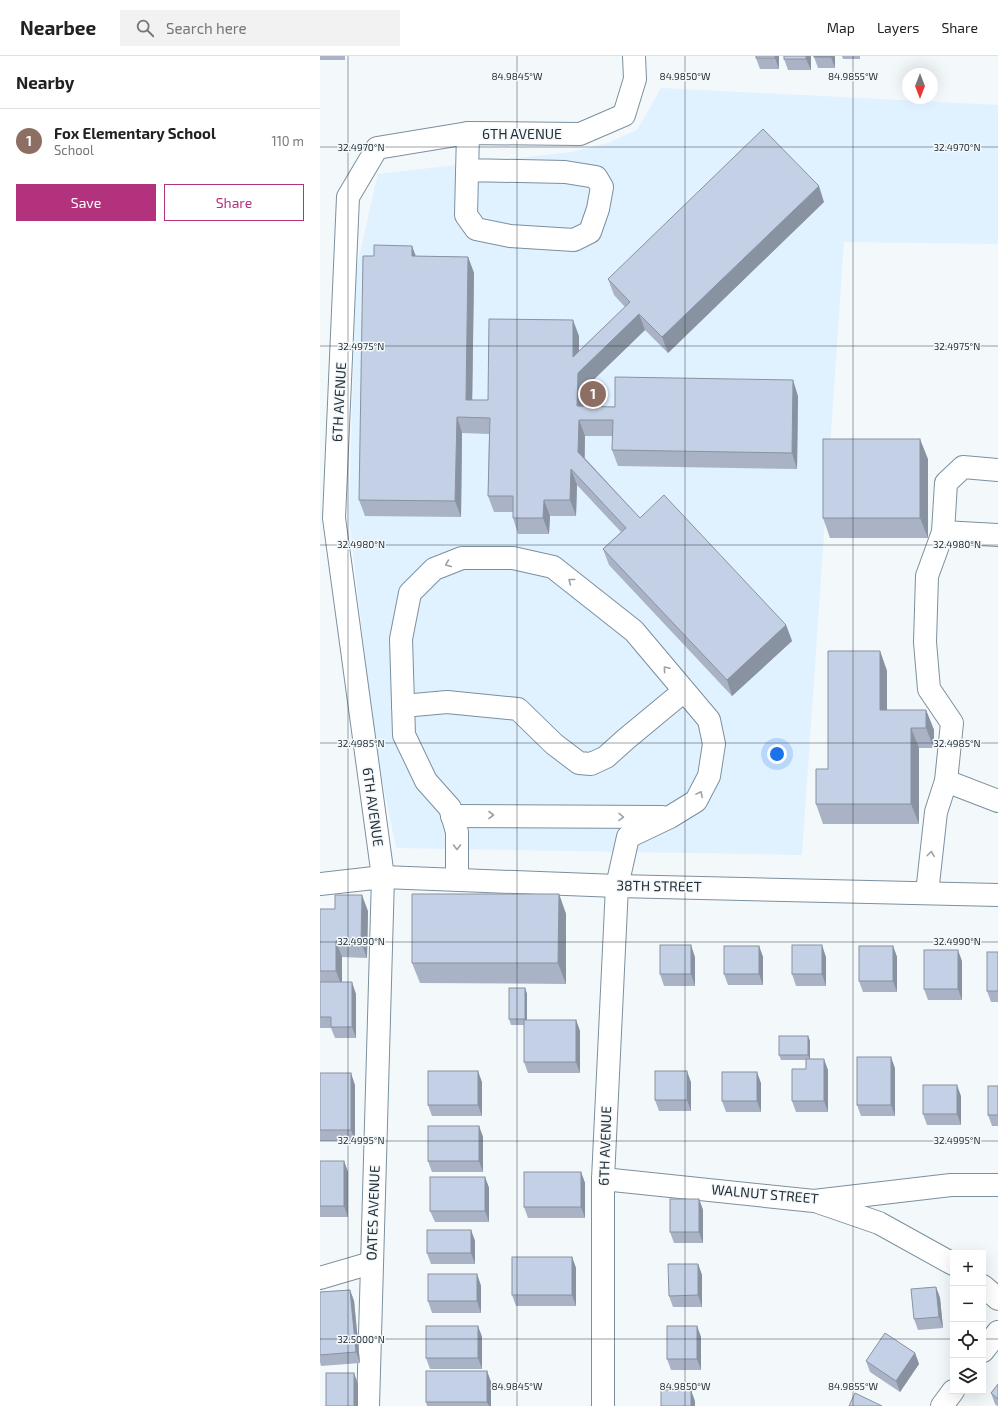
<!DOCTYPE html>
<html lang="en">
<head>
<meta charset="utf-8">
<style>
  body { margin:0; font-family:"Exo 2",sans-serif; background:#f2f2f2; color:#222 }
  .controls { position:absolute; right:12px; bottom:12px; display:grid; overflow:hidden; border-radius:0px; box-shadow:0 4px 16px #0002 }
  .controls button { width:36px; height:36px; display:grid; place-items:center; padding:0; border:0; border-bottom:1px solid #e0e0e0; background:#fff; color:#222; font:20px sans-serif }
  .compass { position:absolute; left:582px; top:12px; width:36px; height:36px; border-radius:50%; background:#fff; box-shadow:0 4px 16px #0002; rotate:180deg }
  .you { position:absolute; left:457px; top:698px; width:14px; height:14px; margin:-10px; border:3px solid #fff; border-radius:50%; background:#1a73e8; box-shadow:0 0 0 6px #1a73e833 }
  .badge { display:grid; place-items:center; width:26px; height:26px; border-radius:50%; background:#b2327e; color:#fff; font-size:13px; font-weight:700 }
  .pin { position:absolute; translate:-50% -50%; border:2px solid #fff; box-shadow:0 1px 4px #0006 }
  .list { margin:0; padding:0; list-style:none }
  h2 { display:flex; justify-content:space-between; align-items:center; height:52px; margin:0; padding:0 16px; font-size:17px }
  h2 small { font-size:13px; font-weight:400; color:#767676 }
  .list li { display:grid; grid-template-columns:26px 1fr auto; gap:12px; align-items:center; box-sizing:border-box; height:64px; padding:0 16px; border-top:1px solid #e0e0e0 }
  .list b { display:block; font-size:15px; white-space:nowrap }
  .list p { margin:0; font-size:13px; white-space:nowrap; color:#767676 }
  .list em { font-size:13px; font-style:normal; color:#767676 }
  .actions { display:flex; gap:8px; padding:12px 16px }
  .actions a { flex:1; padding:9px 0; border:1px solid #b2327e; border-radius:0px; text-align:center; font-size:14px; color:#b2327e }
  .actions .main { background:#b2327e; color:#fff }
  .icon { flex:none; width:22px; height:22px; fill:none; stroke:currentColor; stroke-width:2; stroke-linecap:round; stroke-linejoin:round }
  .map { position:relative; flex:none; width:678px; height:1350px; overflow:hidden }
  header { display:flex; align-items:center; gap:24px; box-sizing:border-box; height:56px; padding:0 20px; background:#fff; border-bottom:1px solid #e0e0e0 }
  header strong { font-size:19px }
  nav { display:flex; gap:22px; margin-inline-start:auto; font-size:14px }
  .search { width:280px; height:36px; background:#f2f2f2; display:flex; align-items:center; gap:10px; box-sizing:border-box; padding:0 14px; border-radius:0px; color:#767676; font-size:15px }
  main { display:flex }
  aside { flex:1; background:#fff }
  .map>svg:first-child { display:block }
  .built { fill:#e0f1ff }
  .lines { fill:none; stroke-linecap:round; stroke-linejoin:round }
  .minor-casing { stroke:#7b909f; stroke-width:24 }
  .minor { stroke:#fff; stroke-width:22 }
  .wall { fill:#a9b3c5 }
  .shaded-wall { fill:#8992a0 }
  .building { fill:#c4d0e5; stroke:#8992a0 }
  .oneway { stroke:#9da1a4 }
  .ticks { fill:none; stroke:#262f35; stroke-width:1; stroke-opacity:0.45 }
  .labels { text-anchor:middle; stroke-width:3; stroke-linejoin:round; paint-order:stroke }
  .street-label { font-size:14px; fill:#262f35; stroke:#f3f8fb }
  .ticks-label { font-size:10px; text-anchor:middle; fill:#262f35; stroke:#f3f8fb; stroke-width:3; stroke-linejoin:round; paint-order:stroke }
</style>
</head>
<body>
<header>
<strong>Nearbee</strong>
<div class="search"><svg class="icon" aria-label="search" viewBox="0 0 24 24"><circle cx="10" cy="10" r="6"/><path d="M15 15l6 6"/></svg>Search here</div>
<nav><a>Map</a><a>Layers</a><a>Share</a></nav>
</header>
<main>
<aside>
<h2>Nearby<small></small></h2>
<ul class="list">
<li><span class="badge" style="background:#8d6e63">1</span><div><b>Fox Elementary School</b><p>School</p></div><em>110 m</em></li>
</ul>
<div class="actions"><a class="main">Save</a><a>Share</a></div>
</aside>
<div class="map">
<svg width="678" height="1350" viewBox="0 0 678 1350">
  <rect width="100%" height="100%" fill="#f3f8fb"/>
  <!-- built -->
  <path class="built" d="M341,32l337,17v139l-154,-2 -42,613 -406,-7 -21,-103 -26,-227 7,-248 22,-96 193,-22 37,-9 29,-13z"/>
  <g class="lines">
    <!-- minor casing -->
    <g class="minor-casing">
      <g id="minor">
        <path d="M147,114l98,2 31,5 6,10 -4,22 -8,23 -16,8 -64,-4 -34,-7 -10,-14 2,-82"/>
        <path d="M623,476l3,-49 17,-16 35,3"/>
        <path d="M83,650l44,-4 71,7 36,35 25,19 12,1 15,-7 20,-18 58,-48"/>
        <path d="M626,725l52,20"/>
        <path d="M132,760l210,1"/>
        <path d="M137,823v-47l-7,-24 -24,-27 -22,-46 -3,-96 9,-46 24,-24 28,-11h51l40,9 81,64 75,89 5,24 -5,32 -13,25 -26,16 -42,20 -11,49 -14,293v227"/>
        <path d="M0,828l63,-7 234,9 381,9"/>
        <path d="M607,837l9,-81 10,-31 6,-58 -23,-34 -4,-47 2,-66 16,-44 55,3"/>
        <path d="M283,1123l211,22 137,-16h47"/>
        <path d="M498,1146l61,21 74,41"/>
        <path d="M0,1222l51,-15"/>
        <path d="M663,1230l15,13"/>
        <path d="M663,1295l15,-19"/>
        <path d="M48,1350l15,-529 -49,-359 14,-321 29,-49 91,-15 112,1 44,-19 11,-36 -1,-23"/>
        <path d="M622,1350l11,-15"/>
      </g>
    </g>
    <!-- minor -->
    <use href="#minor" class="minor"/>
  </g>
  <!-- wall -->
  <g class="wall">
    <rect x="0" y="0" width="25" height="4"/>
    <path d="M459,0v13h-19l-4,-11z"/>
    <path d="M491,0v14h-23l-4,-11z"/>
    <path d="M515,0v12h-17l-4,-11z"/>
    <path d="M522,0h18v3h-17z"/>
    <path d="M504,146l-156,151 -23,-23 -61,59 -1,17 32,1 183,-11 -1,73 -179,-3 -6,-16 1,-14h-28v22l55,60 146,107 6,16 -60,55 -123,-131 -6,-16 18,-17 -44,-47 -1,31h-26l-1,18h-31l-5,-16v-6h-19l-6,-16 1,-62 -27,-1 -1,84 -96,-1 -6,-16 15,-244 38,-10 3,10 53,1 6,16 -2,127h16l91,-64v15l46,-44 -11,-12 -6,-16z"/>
    <path d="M608,403v79h-98l-7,-20z"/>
    <path d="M560,595l7,20v39h39l8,20v18h-15v76h-96l-7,-20 12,-35z"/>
    <path d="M239,838l7,20v70l-146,-1 -8,-20z"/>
    <path d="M0,853l48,2 -1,47 -25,-1v25l14,12v44h-21l-4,-10h-11z"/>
    <path d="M439,890l4,11v28h-35l-4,-11z"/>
    <path d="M573,890l4,11v35h-34l-4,-11z"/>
    <path d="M678,896v50h-7l-4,-11z"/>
    <path d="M375,901v29h-31l-4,-12z"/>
    <path d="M506,901v29h-30l-4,-12z"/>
    <path d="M642,905v39h-34l-4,-11z"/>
    <path d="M205,932l2,6v26h49l4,11v42h-52l-4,-11v-37h-13l-2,-6z"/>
    <path d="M488,980l2,5v18l18,11v42h-32l-4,-11 14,-32v-9h-25l-2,-5z"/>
    <path d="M575,1012v48h-34l-4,-11z"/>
    <path d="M162,1026v34h-50l-4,-11z"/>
    <path d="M371,1026v29h-32l-4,-11z"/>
    <path d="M441,1027v29h-35l-4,-11z"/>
    <path d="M35,1029v56h-35v-55z"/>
    <path d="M678,1030v40h-6l-4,-11z"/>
    <path d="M641,1040v29h-34l-4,-11z"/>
    <path d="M159,1070l4,11v35h-51l-4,-11z"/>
    <path d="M0,1105h24l4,11v45h-28z"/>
    <path d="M261,1116l4,11v35h-57l-4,-11z"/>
    <path d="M165,1121l4,11v34h-54l-5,-11z"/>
    <path d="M379,1143l4,11v33h-29l-4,-11z"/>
    <path d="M151,1174l4,11v23h-44l-4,-11z"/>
    <path d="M252,1201l4,11v38h-60l-4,-11z"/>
    <path d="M378,1208l4,11v32h-29l-4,-11z"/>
    <path d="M157,1218l4,12v27h-49l-4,-12z"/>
    <path d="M616,1231l4,11 3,30 -25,2 -4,-11z"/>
    <path d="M30,1234l4,11 6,62 -39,3 -1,-4v-70z"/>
    <path d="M158,1270l4,11v32h-52l-4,-11z"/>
    <path d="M377,1270l4,11v33h-30l-4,-11z"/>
    <path d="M595,1297l4,11 -19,28 -30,-20 -4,-11z"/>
    <path d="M167,1315l4,11v24h-64l-1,-4z"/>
    <path d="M678,1328v22h-1l-2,-2 -4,-11z"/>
  </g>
  <!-- shaded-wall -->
  <g class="shaded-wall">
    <path d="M455,0h4v13l-4,-11z"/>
    <path d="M486,0h5v14l-5,-11z"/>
    <path d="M511,0h4v12l-4,-11z"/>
    <path d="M499,130l5,16 -156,151 -6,-16z"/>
    <path d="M92,190l6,16 -6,-6z"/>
    <path d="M148,201l6,16 -2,143 -6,-16z"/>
    <path d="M319,258l6,16 -61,59 -1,31 -6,-14 -4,-49v-37l6,16v36z"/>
    <path d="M473,324l5,16 -1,73 -5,-16z"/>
    <path d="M137,361l5,16 -1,84 -6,-16z"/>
    <path d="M259,364l6,16 -1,32 -6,-16z"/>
    <path d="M600,383l8,20v79l-8,-20z"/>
    <path d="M251,413l6,16 -1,31 -6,-16z"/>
    <path d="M224,444l6,16 -1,18 -6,-16z"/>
    <path d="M466,569l6,16 -60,55 -5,-16z"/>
    <path d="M560,595l7,20v59l-7,-20z"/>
    <path d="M606,654l8,20v18l-8,-20z"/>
    <path d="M591,672l8,20v76l-8,-20z"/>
    <path d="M239,838l7,20v70l-8,-21z"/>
    <path d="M42,839l6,16 -1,47 -6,-16z"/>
    <path d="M16,885l6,16v30l-6,-16z"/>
    <path d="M371,889l4,12v29l-4,-12z"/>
    <path d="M502,889l4,12v29l-4,-12z"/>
    <path d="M439,890l4,11v28l-4,-11z"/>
    <path d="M573,890l4,11v35l-4,-11z"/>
    <path d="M638,894l4,11v39l-4,-11z"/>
    <path d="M32,926l4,12v44l-4,-11z"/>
    <path d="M205,932l2,6v31l-2,-6z"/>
    <path d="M256,964l4,11v42l-4,-11z"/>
    <path d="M488,980l2,5v19l-2,-5z"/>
    <path d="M571,1001l4,11v48l-4,-11z"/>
    <path d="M504,1003l4,11v42l-4,-11z"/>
    <path d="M158,1015l4,11v34l-4,-11z"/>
    <path d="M367,1015l4,11v29l-4,-11z"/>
    <path d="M437,1016l4,11v29l-4,-11z"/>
    <path d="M31,1017l4,12v56l-4,-11z"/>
    <path d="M637,1029l4,11v29l-4,-11z"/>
    <path d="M159,1070l4,11v35l-4,-11z"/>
    <path d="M24,1105l4,11v45l-4,-11z"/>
    <path d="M261,1116l4,11v35l-4,-11z"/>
    <path d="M165,1121l4,11v34l-4,-11z"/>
    <path d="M379,1143l4,11v33l-4,-11z"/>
    <path d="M151,1174l4,11v23l-4,-11z"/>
    <path d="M252,1201l4,11v38l-4,-11z"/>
    <path d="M378,1208l4,11v32l-4,-12z"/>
    <path d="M157,1218l4,12v27l-4,-12z"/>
    <path d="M616,1231l4,11 3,30 -4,-11z"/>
    <path d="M30,1234l4,11 6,62 -4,-11z"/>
    <path d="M158,1270l4,11v32l-4,-11z"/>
    <path d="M377,1270l4,11v33l-4,-11z"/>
    <path d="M595,1297l4,11 -19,28 -4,-11z"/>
    <path d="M167,1315l4,11v24h-2l-2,-4z"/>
    <path d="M34,1317l4,11v22h-4z"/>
    <path d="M371,1334l4,11v5h-4z"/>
  </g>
  <!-- building -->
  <g class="building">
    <rect x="436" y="0" width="19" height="2"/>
    <rect x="464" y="0" width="22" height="3"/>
    <rect x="494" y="0" width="17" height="1"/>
    <path d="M443,73l56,57 -157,151 -23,-23 -61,59 -1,33 38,1v-30l178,3 -1,73 -180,-3 1,-30h-34l-1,32 62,66 24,-23 122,130 -59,55 -124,-131 23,-21 -55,-59 -1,31h-26l-1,18h-30v-22h-25l2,-78 -33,-1 -2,84 -96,-1 4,-244h11v-11l38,1v10l56,1 -2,143h22l1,-81 84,1v37l57,-55 -22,-23z"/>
    <rect x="503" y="383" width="97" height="79"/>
    <path d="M508,595h52v59h46v18h-15v76h-95v-35h12z"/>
    <path d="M92,838h147l-1,69h-146z"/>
    <path d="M15,839h27l-1,47 -25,-1v30h-16v-62h15z"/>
    <rect x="340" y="889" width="31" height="29"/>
    <rect x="472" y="889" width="30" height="29"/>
    <rect x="404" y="890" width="35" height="28"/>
    <rect x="539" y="890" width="34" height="35"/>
    <rect x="604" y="894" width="34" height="39"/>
    <rect x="667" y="896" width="11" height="39"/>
    <path d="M0,926h32v45h-21v-10h-11z"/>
    <rect x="189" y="932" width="16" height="31"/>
    <rect x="204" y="964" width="52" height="42"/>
    <rect x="459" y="980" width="29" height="19"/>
    <rect x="537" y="1001" width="34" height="48"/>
    <path d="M486,1003h18v42h-32v-32h14z"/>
    <rect x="108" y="1015" width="50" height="34"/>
    <rect x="335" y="1015" width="32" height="29"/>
    <rect x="402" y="1016" width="35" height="29"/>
    <rect x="0" y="1017" width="31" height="57"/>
    <rect x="603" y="1029" width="34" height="29"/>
    <rect x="668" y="1030" width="10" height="29"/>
    <rect x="108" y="1070" width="51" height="35"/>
    <rect x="0" y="1105" width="24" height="45"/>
    <rect x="204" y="1116" width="57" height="35"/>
    <rect x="110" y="1121" width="55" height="34"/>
    <rect x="350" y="1143" width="29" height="33"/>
    <rect x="107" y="1174" width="44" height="23"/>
    <rect x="192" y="1201" width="60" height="38"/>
    <path d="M348,1208h30v31l-29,1z"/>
    <rect x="108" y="1218" width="49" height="27"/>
    <path d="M616,1231l3,30 -25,2 -3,-30z"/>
    <path d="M30,1234l6,62 -36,3v-63z"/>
    <rect x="106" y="1270" width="52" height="32"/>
    <rect x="347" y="1270" width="30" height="33"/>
    <path d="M565,1277l30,20 -19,28 -30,-20z"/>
    <rect x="106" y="1315" width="61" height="31"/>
    <rect x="6" y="1317" width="28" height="33"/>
    <path d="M678,1328v15l-7,-6z"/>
    <rect x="341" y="1334" width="30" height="16"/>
    <path d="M535,1337l27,13h-33z"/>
  </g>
  <!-- one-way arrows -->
  <defs><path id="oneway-chevron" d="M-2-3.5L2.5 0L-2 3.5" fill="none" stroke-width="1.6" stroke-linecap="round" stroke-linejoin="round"/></defs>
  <g class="oneway">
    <use href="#oneway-chevron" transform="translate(128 508) rotate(158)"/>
    <use href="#oneway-chevron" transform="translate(251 525) rotate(-142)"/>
    <use href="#oneway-chevron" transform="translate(346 613) rotate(-130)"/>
    <use href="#oneway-chevron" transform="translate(380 738) rotate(-62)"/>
    <use href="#oneway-chevron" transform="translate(171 759)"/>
    <use href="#oneway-chevron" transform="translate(301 761) rotate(1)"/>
    <use href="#oneway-chevron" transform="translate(137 791) rotate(90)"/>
    <use href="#oneway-chevron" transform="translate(611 798) rotate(-83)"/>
  </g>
  <!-- ticks -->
  <path class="ticks" d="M28,0v1350M197,0v1350M365,0v1350M533,0v1350M0,91h678M0,290h678M0,489h678M0,687h678M0,886h678M0,1085h678M0,1283h633M663,1283h15"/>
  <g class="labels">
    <!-- street labels -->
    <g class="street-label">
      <text x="202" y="83">6TH AVENUE</text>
      <text transform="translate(19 346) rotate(-87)" y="5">6TH AVENUE</text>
      <text transform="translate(53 751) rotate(82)" y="5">6TH AVENUE</text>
      <text transform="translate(339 830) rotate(1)" y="5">38TH STREET</text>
      <text transform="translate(285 1090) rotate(-88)" y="5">6TH AVENUE</text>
      <text transform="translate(445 1138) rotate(5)" y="5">WALNUT STREET</text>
      <text transform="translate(53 1157) rotate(-88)" y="5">OATES AVENUE</text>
    </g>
  </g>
  <g class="ticks-label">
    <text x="197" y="24">84.9845°W</text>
    <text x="365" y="24">84.9850°W</text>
    <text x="533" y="24">84.9855°W</text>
    <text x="637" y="95">32.4970°N</text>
    <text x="41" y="95">32.4970°N</text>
    <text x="637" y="294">32.4975°N</text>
    <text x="41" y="294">32.4975°N</text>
    <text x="637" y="492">32.4980°N</text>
    <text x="41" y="492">32.4980°N</text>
    <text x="41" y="691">32.4985°N</text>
    <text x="637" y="691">32.4985°N</text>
    <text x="41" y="889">32.4990°N</text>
    <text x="637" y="889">32.4990°N</text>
    <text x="41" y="1088">32.4995°N</text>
    <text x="637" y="1088">32.4995°N</text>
    <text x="41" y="1287">32.5000°N</text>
    <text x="197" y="1334">84.9845°W</text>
    <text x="365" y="1334">84.9850°W</text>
    <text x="533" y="1334">84.9855°W</text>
  </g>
</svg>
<div class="controls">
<button>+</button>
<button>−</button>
<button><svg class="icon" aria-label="locate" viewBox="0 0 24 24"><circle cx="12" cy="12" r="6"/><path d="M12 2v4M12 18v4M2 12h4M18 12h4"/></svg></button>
<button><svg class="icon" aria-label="layers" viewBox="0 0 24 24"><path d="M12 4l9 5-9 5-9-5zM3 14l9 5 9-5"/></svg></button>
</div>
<svg class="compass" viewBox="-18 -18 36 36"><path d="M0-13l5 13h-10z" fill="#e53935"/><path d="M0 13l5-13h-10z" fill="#767676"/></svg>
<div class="you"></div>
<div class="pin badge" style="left:273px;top:338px;background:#8d6e63">1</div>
</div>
</main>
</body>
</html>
